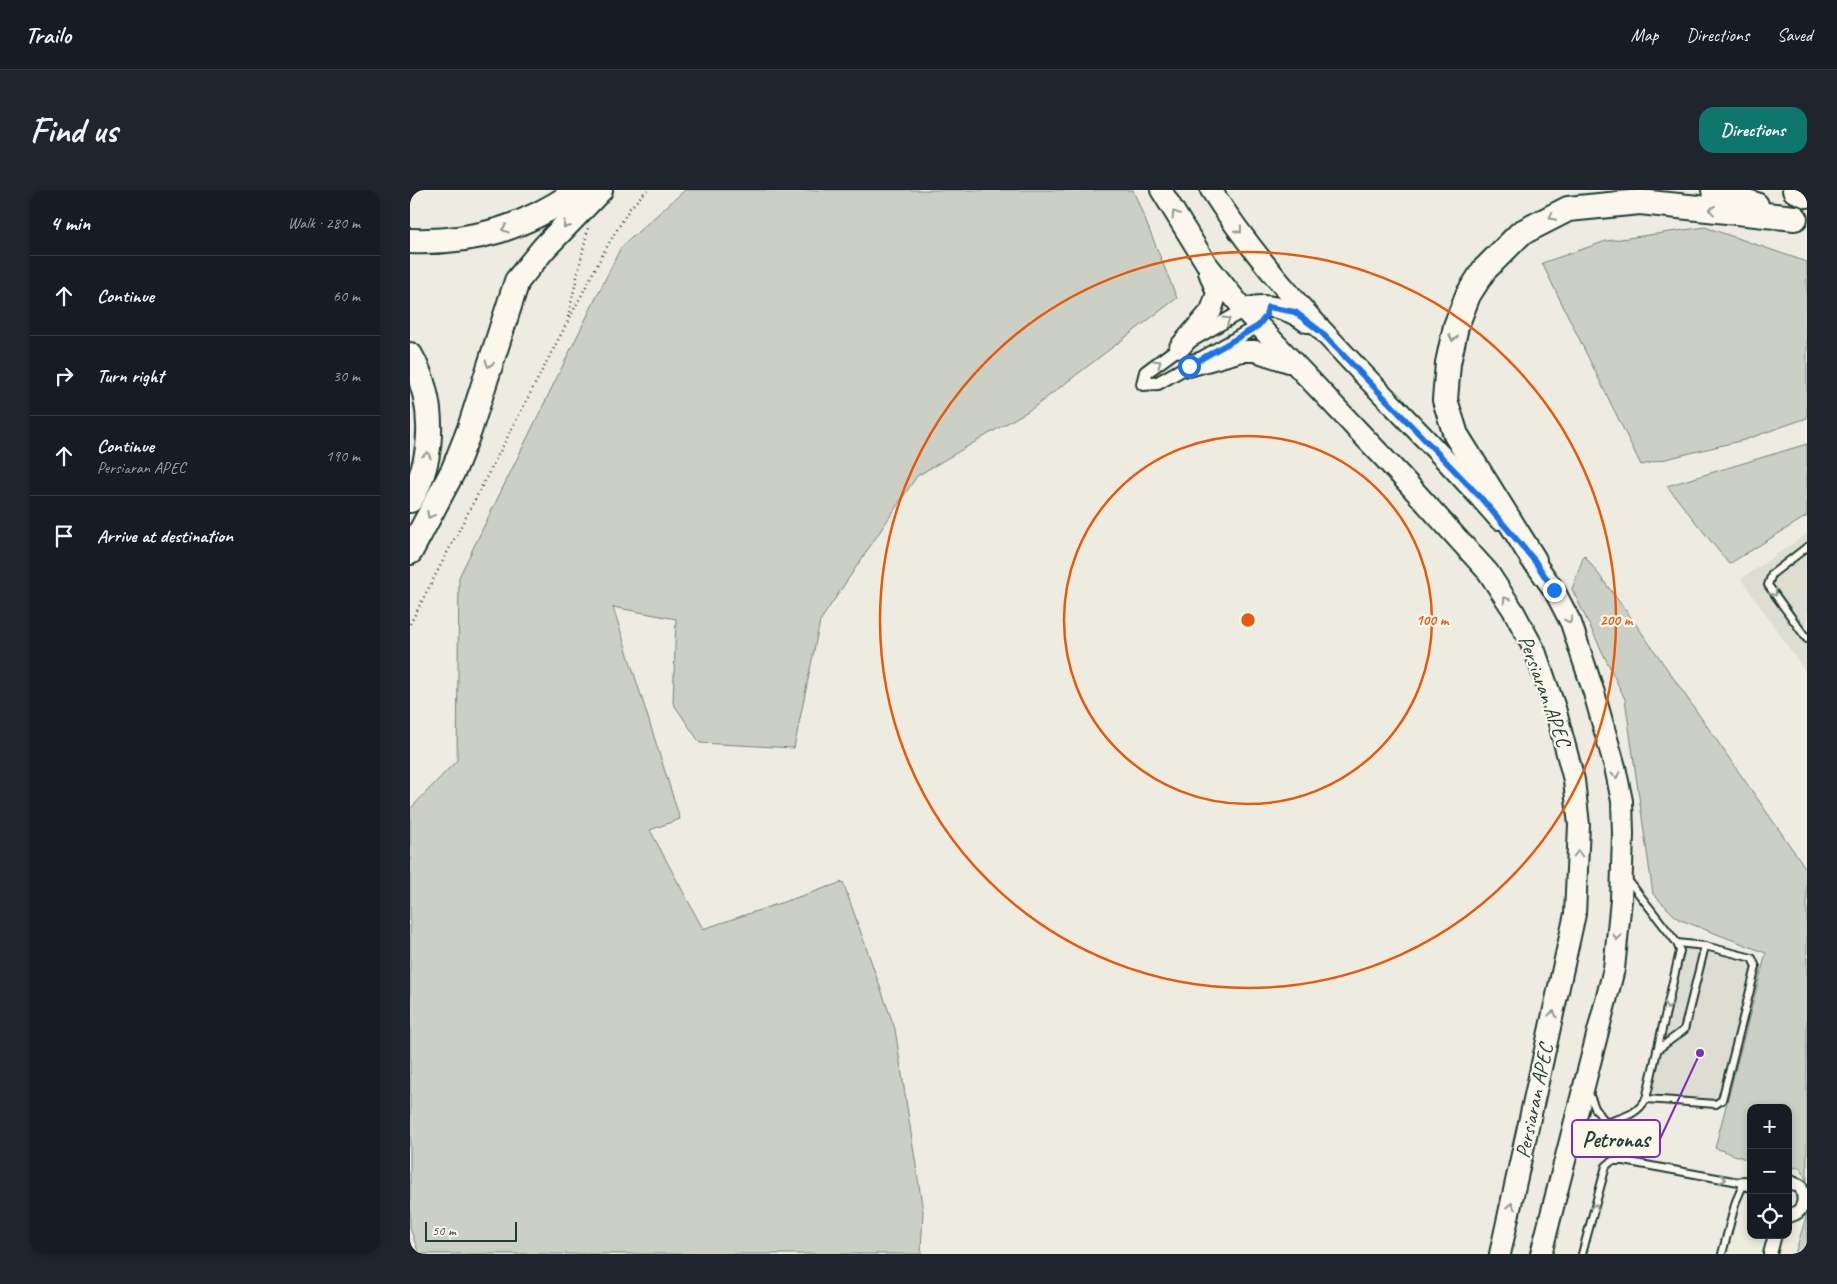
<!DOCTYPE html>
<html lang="en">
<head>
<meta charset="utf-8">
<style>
  body { margin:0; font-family:Caveat,sans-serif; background:#20242c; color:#f1f3f6 }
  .controls { position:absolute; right:15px; bottom:15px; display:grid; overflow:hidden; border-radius:10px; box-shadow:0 2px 8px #0003 }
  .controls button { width:45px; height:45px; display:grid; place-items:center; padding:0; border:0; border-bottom:1px solid #363941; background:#171b24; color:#f1f3f6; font:25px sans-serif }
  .scale { position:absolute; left:15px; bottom:12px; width:92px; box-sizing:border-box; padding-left:5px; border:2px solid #1f3d34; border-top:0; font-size:14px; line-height:18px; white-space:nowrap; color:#1f3d34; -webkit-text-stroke:4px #fbf7ec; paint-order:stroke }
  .stop { position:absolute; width:15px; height:15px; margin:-11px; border:4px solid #1a73e8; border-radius:50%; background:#fff }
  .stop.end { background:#1a73e8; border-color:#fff; box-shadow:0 1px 5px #0008 }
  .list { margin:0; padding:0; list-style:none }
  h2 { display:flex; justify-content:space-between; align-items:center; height:65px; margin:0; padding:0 20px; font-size:21px }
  h2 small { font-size:16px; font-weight:400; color:#9ea1a6 }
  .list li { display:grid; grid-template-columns:32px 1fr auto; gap:15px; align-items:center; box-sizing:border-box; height:80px; padding:0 20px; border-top:1px solid #363941 }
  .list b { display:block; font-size:19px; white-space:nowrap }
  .list p { margin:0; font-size:16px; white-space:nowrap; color:#9ea1a6 }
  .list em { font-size:16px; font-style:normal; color:#9ea1a6 }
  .icon { flex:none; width:28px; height:28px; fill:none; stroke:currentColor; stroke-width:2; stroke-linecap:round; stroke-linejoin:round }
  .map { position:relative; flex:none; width:1397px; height:1064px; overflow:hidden; border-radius:15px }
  header { display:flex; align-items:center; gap:30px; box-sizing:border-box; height:70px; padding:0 25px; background:#171b24; border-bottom:1px solid #363941 }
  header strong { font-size:24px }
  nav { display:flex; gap:28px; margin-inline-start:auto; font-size:18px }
  .intro { display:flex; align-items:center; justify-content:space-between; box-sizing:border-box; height:120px; padding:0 30px }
  h1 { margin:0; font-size:35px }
  .button { padding:12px 22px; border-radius:15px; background:#0f766e; color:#fff; font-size:18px; font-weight:700 }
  main { display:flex; gap:30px; padding:0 30px }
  aside { flex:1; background:#171b24; border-radius:15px; box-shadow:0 2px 8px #0003 }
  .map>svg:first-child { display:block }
  .built { fill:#ddddd2 }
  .green { fill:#cbcfc4; stroke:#75867c }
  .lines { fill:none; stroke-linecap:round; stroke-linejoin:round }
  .service-casing { stroke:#1f3d34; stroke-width:10 }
  .minor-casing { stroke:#1f3d34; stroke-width:16 }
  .primary-casing { stroke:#1f3d34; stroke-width:24 }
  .motorway-casing { stroke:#1f3d34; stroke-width:28 }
  .path { stroke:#1f3d34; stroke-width:2.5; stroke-dasharray:1 4; stroke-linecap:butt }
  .service { stroke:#fbf7ec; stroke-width:6 }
  .minor { stroke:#fbf7ec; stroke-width:12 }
  .primary { stroke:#fbf7ec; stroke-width:20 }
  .motorway { stroke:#fbf7ec; stroke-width:24 }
  .oneway { stroke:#8d9a90 }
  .route { stroke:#1a73e8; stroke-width:6 }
  .ring { fill:none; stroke:#e8590c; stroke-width:2.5 }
  .labels { text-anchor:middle; stroke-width:4.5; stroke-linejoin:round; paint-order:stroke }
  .street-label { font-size:21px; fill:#1f3d34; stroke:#fbf7ec }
  .centre { fill:#e8590c; stroke:#fbf7ec; stroke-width:2.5 }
  .ring-label { font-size:15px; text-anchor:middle; font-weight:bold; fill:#e8590c; stroke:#fbf7ec; stroke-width:4.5; stroke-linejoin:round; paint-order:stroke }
  .leader { fill:none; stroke:#7b2cbf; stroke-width:2 }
  .callout-dot { fill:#7b2cbf; stroke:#fbf7ec; stroke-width:2 }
  .callout { fill:#fbf7ec; stroke:#7b2cbf; stroke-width:2 }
  .callout-label { font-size:22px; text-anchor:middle; font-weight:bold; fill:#1f3d34 }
</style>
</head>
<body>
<header>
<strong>Trailo</strong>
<nav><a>Map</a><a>Directions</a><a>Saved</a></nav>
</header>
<div class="intro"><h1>Find us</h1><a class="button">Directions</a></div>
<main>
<aside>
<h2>4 min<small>Walk · 280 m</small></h2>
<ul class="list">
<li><svg class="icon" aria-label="ahead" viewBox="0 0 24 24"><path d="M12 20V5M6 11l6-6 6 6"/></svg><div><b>Continue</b></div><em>60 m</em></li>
<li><svg class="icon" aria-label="right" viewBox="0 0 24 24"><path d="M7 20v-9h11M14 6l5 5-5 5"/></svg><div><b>Turn right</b></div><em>30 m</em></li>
<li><svg class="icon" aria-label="ahead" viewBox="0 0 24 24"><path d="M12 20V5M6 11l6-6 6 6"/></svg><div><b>Continue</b><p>Persiaran APEC</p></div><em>190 m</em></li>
<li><svg class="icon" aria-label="arrive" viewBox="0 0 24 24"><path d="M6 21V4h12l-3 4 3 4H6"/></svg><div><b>Arrive at destination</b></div></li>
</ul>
</aside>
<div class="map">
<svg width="1397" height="1064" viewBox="0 0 1397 1064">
  <rect width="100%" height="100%" fill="#eeece1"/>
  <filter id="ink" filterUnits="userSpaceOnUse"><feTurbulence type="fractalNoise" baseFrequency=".02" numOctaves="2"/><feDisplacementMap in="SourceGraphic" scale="10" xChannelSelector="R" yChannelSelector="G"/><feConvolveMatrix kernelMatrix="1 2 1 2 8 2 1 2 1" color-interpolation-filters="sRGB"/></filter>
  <g filter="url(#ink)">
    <!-- built -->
    <g class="built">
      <path d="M1397,344v140l-66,-95z"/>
      <path d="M1275,758l64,13 3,6 -31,128 -6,5 -64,-4z"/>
    </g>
    <!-- green -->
    <g class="green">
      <path d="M275,0h448l44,108 -144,110 -116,68 -97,145 -26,127 -94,-5 -27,-40 3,-84 -63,-12 67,212 -30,11 53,99 140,-47 52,147 28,182 -2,43h-502l-9,-26v-419l47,-49 2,-183 162,-330z"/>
      <path d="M1295,37l102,35v156l-63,22 -103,25 -99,-202 64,-22z"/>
      <path d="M1397,254v72l-78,48 -62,-78z"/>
      <path d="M1174,365l49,65 174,250v312l-6,-14 -13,-1v-59h-37v53l-36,-13 51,-195 -88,-34 -25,-25 -28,-195 -53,-110z"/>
      <path d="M1397,1023v41h-12z"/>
    </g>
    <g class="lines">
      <!-- service casing -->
      <g class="service-casing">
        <g id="service">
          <path d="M1397,357l-35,27 -4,11 39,54"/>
          <path d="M1247,860l27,-20 21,-84"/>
          <path d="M1236,909l70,5 6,-4 34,-133 -4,-9 -47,-12 -28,-3"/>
          <path d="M1196,933c17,-6 31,-8 40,-24l34,-148 -3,-8 -49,-63"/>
          <path d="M1163,964l17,-19 16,-12 -11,-15 -7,-17"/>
          <path d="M1172,1064l24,-88 6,-5h12l120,22 -8,18 -14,53"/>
        </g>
      </g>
      <!-- minor casing -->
      <g class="minor-casing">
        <g id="minor">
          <path d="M834,120l-64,37 -34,25 -3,12 15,-1 100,-57"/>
          <path d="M1378,991l12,5c7,13 4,27 -12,30"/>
          <path d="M1334,993l7,2"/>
          <path d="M1360,1064l5,-19"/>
        </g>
      </g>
      <!-- primary casing -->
      <g class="primary-casing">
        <g id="primary">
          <path d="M751,0l45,73 38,47 158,167 86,95 25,38 22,41 20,57 19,72 5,45 -4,89 -75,340"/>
          <path d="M801,0c80,124 193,219 288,329"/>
          <path d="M834,120c20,-9 46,-1 63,12"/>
          <path d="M770,157l31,-36 6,-18 -8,-21"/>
          <path d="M779,176l53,-15h13l34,11"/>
          <path d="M1115,359l29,41 17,33 23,70 21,74 7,34 1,33 -2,66 -7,69 -73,285"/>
        </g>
      </g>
      <!-- motorway casing -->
      <g class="motorway-casing">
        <g id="motorway">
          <path d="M1304,0l42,15"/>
          <path d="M1385,0l12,5"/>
          <path d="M0,51c66,2 114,-13 169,-51"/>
          <path d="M0,165c25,44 26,102 0,145"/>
          <path d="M0,362l44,-83 15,-38 48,-150 27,-33 56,-58"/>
          <path d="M1124,370l-78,-125 -11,-35 3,-37 8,-37 12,-31 16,-25 37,-37 47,-24 72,-7 155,16"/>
        </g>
      </g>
      <!-- path -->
      <g class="path">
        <path d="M158,127l20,-89"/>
        <path d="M0,434l195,-374 25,-42 17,-18"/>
      </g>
      <!-- service -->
      <use href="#service" class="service"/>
      <!-- minor -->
      <use href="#minor" class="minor"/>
      <!-- primary -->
      <use href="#primary" class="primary"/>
      <!-- motorway -->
      <use href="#motorway" class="motorway"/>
    </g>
    <!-- one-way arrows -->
    <defs><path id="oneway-chevron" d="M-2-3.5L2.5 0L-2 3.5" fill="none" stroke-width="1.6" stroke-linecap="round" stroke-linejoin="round" transform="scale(1.25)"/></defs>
    <g class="oneway">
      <use href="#oneway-chevron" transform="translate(1302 20) rotate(-174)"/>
      <use href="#oneway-chevron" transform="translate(765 24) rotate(-122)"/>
      <use href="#oneway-chevron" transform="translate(1142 27) rotate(153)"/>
      <use href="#oneway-chevron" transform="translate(156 35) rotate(134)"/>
      <use href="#oneway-chevron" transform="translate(95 39) rotate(163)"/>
      <use href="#oneway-chevron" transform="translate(829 40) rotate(52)"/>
      <use href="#oneway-chevron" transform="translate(817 130) rotate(-30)"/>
      <use href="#oneway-chevron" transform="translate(1043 148) rotate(103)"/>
      <use href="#oneway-chevron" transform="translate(748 173) rotate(-35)"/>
      <use href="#oneway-chevron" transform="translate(79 174) rotate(107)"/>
      <use href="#oneway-chevron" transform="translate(17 265) rotate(-78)"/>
      <use href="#oneway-chevron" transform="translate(20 325) rotate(118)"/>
      <use href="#oneway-chevron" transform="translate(1364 403) rotate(54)"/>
      <use href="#oneway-chevron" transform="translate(1096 410) rotate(-123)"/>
      <use href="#oneway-chevron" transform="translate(1159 430) rotate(65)"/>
      <use href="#oneway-chevron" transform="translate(1206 585) rotate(79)"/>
      <use href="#oneway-chevron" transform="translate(1168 664) rotate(-90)"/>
      <use href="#oneway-chevron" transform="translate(1207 747) rotate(96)"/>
      <use href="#oneway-chevron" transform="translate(1258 816) rotate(104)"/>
      <use href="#oneway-chevron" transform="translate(1143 824) rotate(-78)"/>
      <use href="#oneway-chevron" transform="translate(1313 989) rotate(10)"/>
      <use href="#oneway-chevron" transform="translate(1101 1016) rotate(-78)"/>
      <use href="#oneway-chevron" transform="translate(1185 1017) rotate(-74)"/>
    </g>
  </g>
  <g class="lines" filter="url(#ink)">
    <!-- route -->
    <path class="route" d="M779,176l69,-40 8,-10 2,-9 27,5 26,20 160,166 53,62 20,30"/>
  </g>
  <!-- distance rings -->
  <g class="ring">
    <circle cx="838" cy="430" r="184"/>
    <circle cx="838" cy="430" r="368"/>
  </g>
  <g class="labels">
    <!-- street labels -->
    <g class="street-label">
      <text transform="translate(1135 501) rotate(70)" y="7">Persiaran APEC</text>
      <text transform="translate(1124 911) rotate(-78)" y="7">Persiaran APEC</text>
    </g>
  </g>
  <circle cx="838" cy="430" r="8" class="centre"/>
  <g class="ring-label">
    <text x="1022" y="435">100 m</text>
    <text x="1206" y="435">200 m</text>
  </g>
  <!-- callouts -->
  <path class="leader" d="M1290 863L1250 949"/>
  <circle class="callout-dot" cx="1290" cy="863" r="5"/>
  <rect class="callout" x="1162" y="930" width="88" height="37" rx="5"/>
  <g class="callout-label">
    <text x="1206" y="957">Petronas</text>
  </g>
</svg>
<div class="controls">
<button>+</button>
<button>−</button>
<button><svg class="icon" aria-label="locate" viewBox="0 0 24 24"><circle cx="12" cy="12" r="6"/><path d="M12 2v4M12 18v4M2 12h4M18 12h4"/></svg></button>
</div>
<div class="scale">50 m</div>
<div class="stop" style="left:779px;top:176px"></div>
<div class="stop end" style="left:1144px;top:400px"></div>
</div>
</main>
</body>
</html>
